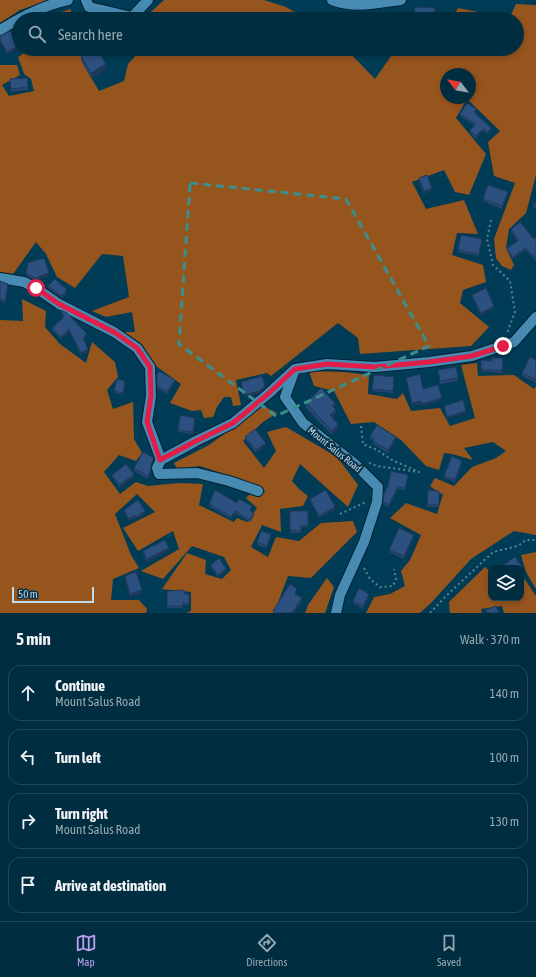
<!DOCTYPE html>
<html lang="en">
<head>
<meta charset="utf-8">
<style>
  body { margin:0; font-family:"Asap Condensed",sans-serif; background:#0e394b; color:#f1f3f6 }
  .controls { position:absolute; right:12px; bottom:12px; display:grid; overflow:hidden; border-radius:8px; box-shadow:0 2px 6px #0003 }
  .controls button { width:36px; height:36px; display:grid; place-items:center; padding:0; border:0; border-bottom:1px solid #224959; background:#002d40; color:#f1f3f6; font:20px sans-serif }
  .compass { position:absolute; left:440px; top:68px; width:36px; height:36px; border-radius:50%; background:#002d40; box-shadow:0 2px 6px #0003; rotate:301deg }
  .scale { position:absolute; left:12px; bottom:10px; width:82px; box-sizing:border-box; padding-left:4px; border:2px solid #b9daef; border-top:0; font-size:11px; line-height:14px; white-space:nowrap; color:#b9daef; -webkit-text-stroke:3px #0b3044; paint-order:stroke }
  .stop { position:absolute; width:12px; height:12px; margin:-9px; border:3px solid #e11d48; border-radius:50%; background:#fff }
  .stop.end { background:#e11d48; border-color:#fff; box-shadow:0 1px 4px #0008 }
  .list { margin:0; padding:0; list-style:none }
  h2 { display:flex; justify-content:space-between; align-items:center; height:52px; margin:0; padding:0 16px; font-size:17px }
  h2 small { font-size:13px; font-weight:400; color:#95a8b1 }
  .list li { display:grid; grid-template-columns:26px 1fr auto; gap:12px; align-items:center; box-sizing:border-box; height:56px; margin:0 8px 8px; padding:0 8px; border:1px solid #224959; border-radius:12px }
  .list b { display:block; font-size:15px; white-space:nowrap }
  .list p { margin:0; font-size:13px; white-space:nowrap; color:#95a8b1 }
  .list em { font-size:13px; font-style:normal; color:#95a8b1 }
  .icon { flex:none; width:22px; height:22px; fill:none; stroke:currentColor; stroke-width:2; stroke-linecap:round; stroke-linejoin:round }
  .map { position:relative; flex:none; width:536px; height:613px; overflow:hidden }
  .search { position:absolute; background:#002d40; box-shadow:0 2px 6px #0003; left:12px; right:12px; top:12px; height:44px; display:flex; align-items:center; gap:10px; box-sizing:border-box; padding:0 14px; border-radius:22px; color:#95a8b1; font-size:15px }
  .sheet { height:308px; background:#002d40 }
  nav { display:flex; justify-content:space-around; align-items:center; box-sizing:border-box; height:56px; border-top:1px solid #224959; background:#002d40; font-size:11px; color:#95a8b1 }
  nav a { display:grid; justify-items:center; gap:2px }
  nav .on { color:#bca0f2 }
  .map>svg:first-child { display:block }
  .forest { fill:#97551e; fill-rule:evenodd }
  .lines { fill:none; stroke-linecap:round; stroke-linejoin:round }
  .minor-casing { stroke:#002134; stroke-width:12 }
  .secondary-casing { stroke:#002134; stroke-width:12 }
  .path { stroke:#54849c; stroke-width:2; stroke-dasharray:2 3; stroke-linecap:butt }
  .minor { stroke:#478bb2; stroke-width:10 }
  .secondary { stroke:#478bb2; stroke-width:10 }
  .wall { fill:#26466f }
  .shaded-wall { fill:#1f395a }
  .building { fill:#2c5181; stroke:#1f395a }
  .route { stroke:#e11d48; stroke-width:5 }
  .marked { fill:none; stroke:#3a8f8e; stroke-width:3; stroke-dasharray:8 5; stroke-linejoin:round }
  .labels { text-anchor:middle; stroke-width:4; stroke-linejoin:round; paint-order:stroke }
  .street-label { font-size:10px; fill:#b9daef; stroke:#0b3044 }
</style>
</head>
<body>
<div class="map">
<svg width="536" height="613" viewBox="0 0 536 613">
  <rect width="100%" height="100%" fill="#003c56"/>
  <!-- forest -->
  <g class="forest">
    <path d="M0,0h50l-30,10 -20,13z"/>
    <path d="M164,0h100l22,7 20,12h-163z"/>
    <path d="M516,4l20,1v170l-10,38 -17,16 -3,19 8,17 -3,5 -9,-4 -6,-8 -2,-19 21,-56 -21,-7 -6,-34 12,-11 -33,-32 -11,19 30,36 -17,41 -14,-3 -11,-22 -32,12 14,27 38,-9 14,34 -21,-1 -5,22 31,10 3,17 -23,8 -3,13 29,24 -18,19 -111,8 -2,-16 -20,-15 -67,53 -4,-3 -31,7 5,25 -8,1 -2,-9h-7l-7,10 -4,10 -9,1 -3,-8 -9,1 -22,-8 11,-19 -25,-18 -32,-34h11l-3,-20 -26,5 -14,-6 37,-14 -6,-41 -21,-2 -27,34 -18,-11 -11,-23 -10,-12 -23,32 -13,-2v-207h17l3,10 -18,10 7,11 25,-5 -3,-12 -7,-5 -6,-17 12,-8h69l-16,15 16,27 25,-10 4,-17 14,-15h204l29,30 21,-30h121v-30h-8zM446,74h24v24h-24z"/>
    <path d="M458,8l25,5v6h-31z"/>
    <path d="M70,9l5,9 8,-5 8,6h-49z"/>
    <path d="M22,299l24,12 -1,16 15,17 26,19 6,-21 23,20 3,15 -11,13 6,19 20,-7 1,37 8,14 -6,8 -17,-6 -15,17 16,22 16,-12 12,4 31,-3 24,1 -4,21 35,17 3,-4 10,4 10,-14 -11,-10 4,-4 16,-2 -9,-7 -57,-19 -23,3 -3,-6 35,-18 54,-39 14,7 -14,9 -20,19 21,27 12,-17 -9,-19 19,-5 51,30 21,28 -10,22 -48,-43 -8,17 7,8 9,7 -5,10 -23,3 1,23 -19,-7 -11,22 17,10 8,-20 23,4 22,-18 32,-2 4,11 -46,46 -23,-2 -14,37h-88l5,-2v-19l-29,-3 25,-36 19,7 -1,14 17,5 9,-9 -7,-13 -32,-11 -29,33 -22,-8 38,-22 -6,-18 -35,20 -15,-23 32,-16 -18,-18 -22,20 16,41 8,13 -26,11 -2,21h28l8,9 -1,4h-146v-293l23,1z"/>
    <path d="M477,363l1,13 36,-1 20,14 2,-3v149l-22,-4 -43,28 -40,44 -11,10h-54l8,-16 16,-3 15,-8 -4,-15 9,-11 11,-25 -31,-17 16,-15 31,11 6,-20 -4,-1 -9,-7 5,-8 19,8 18,-19 24,-9 10,-7 -13,-9 -29,6 9,12 -21,-6 -8,-1 -5,17 -13,-4 -25,-26 -27,-18 -23,2 -17,-33 -20,-5 -5,-15 35,1 25,3 -1,19 29,5 6,-6 8,18 29,-3 10,18 25,-8 -14,-53z"/>
    <path d="M536,552v37l-10,-17 -5,-17z"/>
    <path d="M485,567l6,5v26h30v-22l1,-1 14,21v17h-32l-2,-7 -21,3 1,4h-32l-1,-11z"/>
    <path d="M327,578l7,9 -9,26h-20l3,-8z"/>
  </g>
  <g class="lines">
    <!-- minor casing -->
    <g class="minor-casing">
      <g id="minor">
        <path d="M86,0l3,7 43,10 16,-17"/>
        <path d="M0,30c21,-13 44,-25 68,-30"/>
        <path d="M0,278l24,4 12,6 23,16 55,28 23,16 13,19 1,29 -4,26 14,38"/>
        <path d="M258,491l-29,-10 -32,-8 -38,1 -2,-6 4,-8 35,-19 37,-18 35,-29 26,-24"/>
        <path d="M336,613l4,-18 24,-53 13,-40 1,-15 -22,-22 -53,-42 -18,-26 10,-28 32,-5 48,3 54,-5 43,-6 42,-14 22,-25"/>
      </g>
    </g>
    <!-- secondary casing -->
    <g class="secondary-casing">
      <path id="secondary" d="M332,0c22,9 46,3 69,0"/>
    </g>
    <!-- path -->
    <g class="path">
      <path d="M491,220l-4,19 6,26 17,16 5,31 -8,21"/>
      <path d="M361,426l2,18 14,6 15,10 27,12 -42,-6 -8,-3"/>
      <path d="M340,514l26,-12"/>
      <path d="M364,568l6,11 10,8 13,-1 3,-7 -2,-10"/>
      <path d="M430,613l15,-16 48,-45 25,-6 8,-6h10"/>
    </g>
    <!-- minor -->
    <use href="#minor" class="minor"/>
    <!-- secondary -->
    <use href="#secondary" class="secondary"/>
  </g>
  <!-- wall -->
  <g class="wall">
    <path d="M0,36l18,12 -11,6 -7,-13z"/>
    <path d="M81,56l25,13 -15,9 -10,-18z"/>
    <path d="M10,82l18,5v3l-17,2z"/>
    <path d="M476,112l-1,1 16,18 -3,3 -5,-3 -7,8 -6,-6v-3l4,-5 -14,-9v-2z"/>
    <path d="M419,178l13,12 -8,4 -5,-13z"/>
    <path d="M508,194l-6,15 -19,-8v-2z"/>
    <path d="M533,203h3v6l-3,-3z"/>
    <path d="M511,229l23,10 2,-2v24l-10,-11 -13,9 -6,-9v-2l10,-7 -6,-9z"/>
    <path d="M482,241l-3,15 -21,-4v-2z"/>
    <path d="M27,263l22,13 -14,4 -8,-4 -1,-5v-3l2,-1z"/>
    <path d="M0,281l8,5 -3,17 -5,-2z"/>
    <path d="M48,286l19,7 -5,5 -14,-10z"/>
    <path d="M472,295l22,13 -13,7 -9,-18z"/>
    <path d="M61,310l26,27 -3,3 4,12 -7,3 -12,-24 -8,8 -9,-9v-2l11,-11 -2,-5z"/>
    <path d="M503,358l-1,15 -21,-2v-11l11,1z"/>
    <path d="M536,360v23l-14,-7v-3z"/>
    <path d="M438,370l20,8v3l-18,3z"/>
    <path d="M157,375l18,7 -8,12 -10,-6z"/>
    <path d="M394,377l-1,16 -21,-2v-2z"/>
    <path d="M406,378l17,11 19,11 -20,6 -1,-2 -9,2z"/>
    <path d="M241,382l24,6 -6,5 -15,4 -3,-13z"/>
    <path d="M125,384l-2,11 -9,-2v-2z"/>
    <path d="M306,403l29,5 1,6 -4,4 6,11 -6,6 -26,-27z"/>
    <path d="M195,420l-2,14 -15,-2v-2z"/>
    <path d="M370,436l26,4 -8,13 -15,-9 1,-3 -4,-2z"/>
    <path d="M245,437l21,8 -10,8 -11,-14z"/>
    <path d="M154,460l-3,5v7l-3,7 -14,-8v-3z"/>
    <path d="M462,463l-7,19 -11,-4v-2z"/>
    <path d="M112,475l22,2 -14,11 -8,-11z"/>
    <path d="M408,477l-3,13 -7,-1 -9,18 -6,-3 1,-11z"/>
    <path d="M428,490l11,1v16h-12z"/>
    <path d="M310,499l25,11 -16,8 -9,-17z"/>
    <path d="M237,503l15,6 -1,2 3,4 -4,7 -15,-9 -4,6 -22,-13v-2z"/>
    <path d="M124,510l21,4 -9,5 -1,-2 -6,4 -5,-9z"/>
    <path d="M290,511h18v16h-7v6h-11z"/>
    <path d="M271,537l-4,11 -10,-3v-3z"/>
    <path d="M414,537l-10,22 -15,-7v-2z"/>
    <path d="M169,550l-22,12 -4,-8v-3z"/>
    <path d="M211,565l15,6 -8,6 -7,-10z"/>
    <path d="M125,576l17,17 -12,4 -5,-18z"/>
    <path d="M167,591l17,3h5v11h-6v3h-16z"/>
    <path d="M369,596l-6,13 -10,-6v-2z"/>
  </g>
  <!-- shaded-wall -->
  <g class="shaded-wall">
    <path d="M18,46v2l-11,6v-2z"/>
    <path d="M106,64v5l-15,9v-5z"/>
    <path d="M491,128v3l-3,3v-2z"/>
    <path d="M483,129v2l-7,8v-3z"/>
    <path d="M432,188v2l-8,4v-3z"/>
    <path d="M508,192v2l-6,15v-3z"/>
    <path d="M526,248v2l-13,9v-2z"/>
    <path d="M49,273v3l-14,4v-2z"/>
    <path d="M67,290v3l-5,5v-2z"/>
    <path d="M494,306v2l-13,7v-2z"/>
    <path d="M69,329v2l-8,8v-2z"/>
    <path d="M87,334v3l-4,3v-2z"/>
    <path d="M88,349v3l-7,3v-2z"/>
    <path d="M175,380v2l-8,12v-2z"/>
    <path d="M265,386v2l-6,5 -15,4v-2z"/>
    <path d="M442,398v2l-20,6v-2z"/>
    <path d="M421,401v3l-9,2v-3z"/>
    <path d="M335,403v5l-3,3v-5z"/>
    <path d="M336,410v4l-6,6v-5z"/>
    <path d="M466,411v2l-19,6v-2z"/>
    <path d="M338,424v5l-6,6v-4z"/>
    <path d="M396,437v3l-8,13v-3z"/>
    <path d="M266,443v2l-10,8v-3z"/>
    <path d="M462,461v2l-7,19v-2z"/>
    <path d="M151,469v3l-3,7v-3z"/>
    <path d="M134,474v3l-14,11v-3z"/>
    <path d="M398,487v2l-9,18v-2z"/>
    <path d="M335,507v3l-16,8v-2z"/>
    <path d="M145,511v3l-9,5v-2z"/>
    <path d="M235,511v2l-4,6v-2z"/>
    <path d="M254,513v2l-4,7v-2z"/>
    <path d="M135,515v2l-6,4v-2z"/>
    <path d="M271,534v3l-4,11v-2z"/>
    <path d="M414,535v2l-10,22v-3z"/>
    <path d="M169,548v2l-22,12v-3z"/>
    <path d="M226,569v2l-8,6v-2z"/>
    <path d="M142,590v3l-12,4v-3z"/>
    <path d="M369,594v2l-6,13v-3z"/>
    <path d="M302,598v5l-7,10h-3z"/>
  </g>
  <!-- building -->
  <g class="building">
    <path d="M415,7l20,1v11h-21z"/>
    <path d="M366,16v3h-22z"/>
    <path d="M10,31l8,15 -11,6 -7,-13v-3z"/>
    <path d="M93,49h4l9,15 -15,9 -10,-17z"/>
    <path d="M27,78l1,9 -17,2 -1,-10z"/>
    <path d="M467,103l9,6 -2,3 17,16 -3,4 -5,-3 -7,7 -6,-6 6,-6 -16,-10z"/>
    <path d="M427,175l5,13 -8,3 -5,-13z"/>
    <path d="M488,185l20,7 -6,14 -19,-7z"/>
    <path d="M533,203h3v4z"/>
    <path d="M520,222l14,17 2,-2v21l-10,-10 -13,9 -6,-9 12,-8 -8,-11z"/>
    <path d="M461,235l21,4 -3,15 -21,-4z"/>
    <path d="M44,258l5,15 -14,5 -8,-4 -1,-6 2,-1 -1,-4z"/>
    <path d="M55,279l12,11 -5,6 -14,-10z"/>
    <path d="M0,281l8,3 -3,17 -5,-2z"/>
    <path d="M486,288l8,18 -13,7 -9,-18z"/>
    <path d="M61,310l6,3 20,21 -4,4 5,11 -7,4 -12,-24 -8,8 -9,-9 12,-11z"/>
    <path d="M530,357l6,3v20l-14,-7z"/>
    <path d="M492,358h11l-1,13 -21,-2v-9l11,1z"/>
    <path d="M456,367l2,11 -18,3 -2,-11z"/>
    <path d="M159,371l16,9 -8,12 -10,-6v-11z"/>
    <path d="M420,374l3,15 15,-4 4,13 -20,6 -1,-3 -9,2 -6,-25z"/>
    <path d="M374,375l20,2 -1,14 -21,-2z"/>
    <path d="M262,376l3,10 -6,5 -15,4 -3,-13z"/>
    <path d="M117,379l8,2 -2,12 -9,-2z"/>
    <path d="M321,388l14,15 -3,3 4,4 -6,5 8,9 -6,7 -26,-28z"/>
    <path d="M463,400l3,11 -19,6 -3,-11z"/>
    <path d="M180,415l15,3 -2,14 -15,-2z"/>
    <path d="M377,425l19,12 -8,13 -15,-9 2,-2 -5,-3z"/>
    <path d="M255,429l11,14 -10,7 -11,-13z"/>
    <path d="M143,452l11,6 -3,5v6l-3,7 -14,-8z"/>
    <path d="M452,456l10,5 -7,19 -11,-4z"/>
    <path d="M126,464l8,10 -14,11 -8,-10z"/>
    <path d="M391,471l17,4 -3,13 -7,-1 -9,18 -6,-3 1,-9 4,-7z"/>
    <path d="M215,490l22,13 2,-4 13,7 -2,4 4,3 -4,7 -15,-9 -4,6 -22,-13z"/>
    <path d="M326,490l9,17 -16,9 -9,-17z"/>
    <path d="M428,490l11,1v14h-12z"/>
    <path d="M138,500l7,11 -9,6 -1,-2 -6,4 -5,-9z"/>
    <path d="M290,511h18v14h-7v6l-11,-1z"/>
    <path d="M399,528l15,7 -10,21 -15,-6z"/>
    <path d="M261,531l10,3 -4,12 -10,-4z"/>
    <path d="M165,540l4,8 -22,11 -4,-8z"/>
    <path d="M515,557l7,10 -2,1h-21z"/>
    <path d="M219,558l7,11 -8,6 -7,-10z"/>
    <path d="M136,572l6,18 -12,4 -5,-18z"/>
    <path d="M290,584l7,5 -2,5 7,4 -10,15h-16l-3,-2z"/>
    <path d="M359,588l10,6 -6,12 -10,-5z"/>
    <path d="M184,590v4h5v9h-6v3h-16v-15z"/>
    <path d="M496,606l3,7h-12l-1,-3z"/>
  </g>
  <g class="lines">
    <!-- route -->
    <path class="route" d="M36,288l23,16 55,28 23,16 13,19 1,29 -4,26 13,38 36,-19 37,-18 35,-29 27,-25 32,-5 48,3 54,-5 43,-6 31,-10"/>
  </g>
  <!-- marked area -->
  <path class="marked" d="M190,183l156,16 83,147 -153,70 -97,-72z"/>
  <g class="labels">
    <!-- street labels -->
    <g class="street-label">
      <text transform="translate(335 449) rotate(39)" y="4">Mount Salus Road</text>
    </g>
  </g>
</svg>
<div class="controls">
<button><svg class="icon" aria-label="layers" viewBox="0 0 24 24"><path d="M12 4l9 5-9 5-9-5zM3 14l9 5 9-5"/></svg></button>
</div>
<svg class="compass" viewBox="-18 -18 36 36"><path d="M0-13l5 13h-10z" fill="#e53935"/><path d="M0 13l5-13h-10z" fill="#95a8b1"/></svg>
<div class="scale">50 m</div>
<div class="stop" style="left:36px;top:288px"></div>
<div class="stop end" style="left:503px;top:346px"></div>
<div class="search"><svg class="icon" aria-label="search" viewBox="0 0 24 24"><circle cx="10" cy="10" r="6"/><path d="M15 15l6 6"/></svg>Search here</div>
</div>
<section class="sheet">
<h2>5 min<small>Walk · 370 m</small></h2>
<ul class="list">
<li><svg class="icon" aria-label="ahead" viewBox="0 0 24 24"><path d="M12 20V5M6 11l6-6 6 6"/></svg><div><b>Continue</b><p>Mount Salus Road</p></div><em>140 m</em></li>
<li><svg class="icon" aria-label="left" viewBox="0 0 24 24"><path d="M17 20v-9H6M10 6l-5 5 5 5"/></svg><div><b>Turn left</b></div><em>100 m</em></li>
<li><svg class="icon" aria-label="right" viewBox="0 0 24 24"><path d="M7 20v-9h11M14 6l5 5-5 5"/></svg><div><b>Turn right</b><p>Mount Salus Road</p></div><em>130 m</em></li>
<li><svg class="icon" aria-label="arrive" viewBox="0 0 24 24"><path d="M6 21V4h12l-3 4 3 4H6"/></svg><div><b>Arrive at destination</b></div></li>
</ul>
</section>
<nav>
<a class="on"><svg class="icon" aria-label="map" viewBox="0 0 24 24"><path d="M3 6l6-2 6 2 6-2v14l-6 2-6-2-6 2zM9 4v14M15 6v14"/></svg>Map</a>
<a><svg class="icon" aria-label="directions" viewBox="0 0 24 24"><path d="M12 3l9 9-9 9-9-9zM9 14v-3h6M13 9l2 2-2 2"/></svg>Directions</a>
<a><svg class="icon" aria-label="saved" viewBox="0 0 24 24"><path d="M7 4h10v16l-5-4-5 4z"/></svg>Saved</a>
</nav>
</body>
</html>
